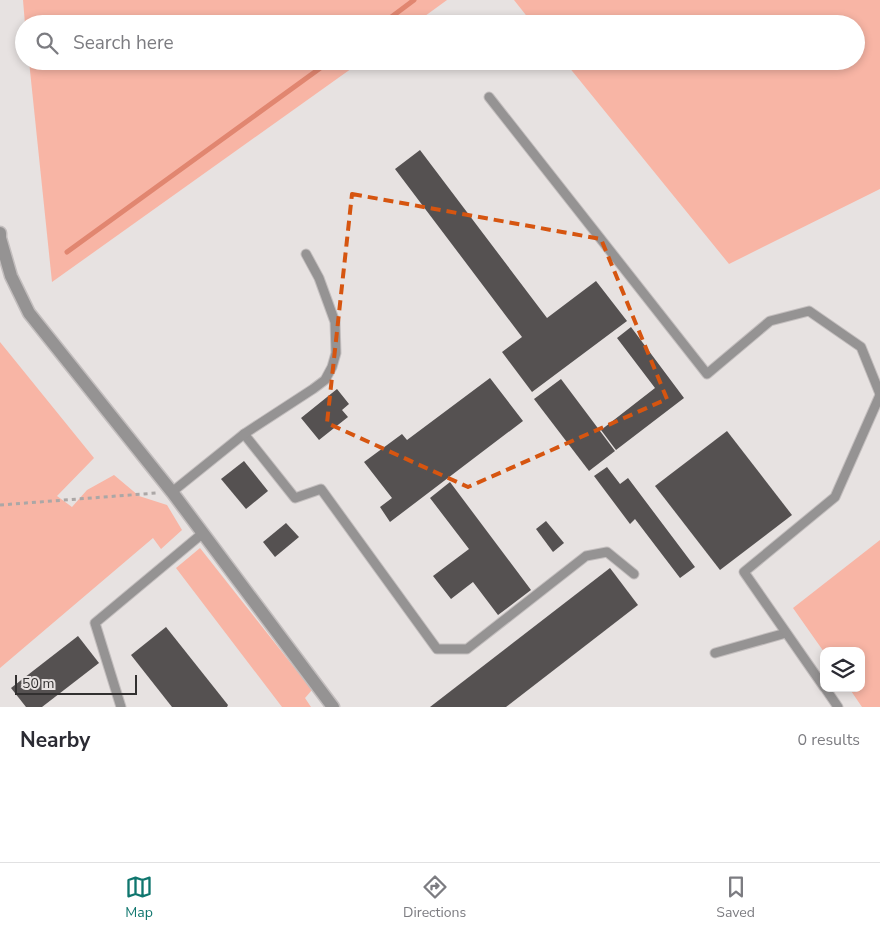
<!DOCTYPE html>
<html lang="en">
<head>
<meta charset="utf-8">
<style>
  body { margin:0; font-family:"Nunito Sans",sans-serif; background:#f7f7f7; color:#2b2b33 }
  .controls { position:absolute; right:15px; bottom:15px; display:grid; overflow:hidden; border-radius:10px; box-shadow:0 2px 8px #0003 }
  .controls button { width:45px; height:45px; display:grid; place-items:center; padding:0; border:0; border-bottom:1px solid #e1e1e2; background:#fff; color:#2b2b33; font:25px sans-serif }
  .scale { position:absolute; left:15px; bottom:12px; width:122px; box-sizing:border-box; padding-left:5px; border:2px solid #323030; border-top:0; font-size:14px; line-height:18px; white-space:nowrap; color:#323030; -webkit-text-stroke:4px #e7e2e1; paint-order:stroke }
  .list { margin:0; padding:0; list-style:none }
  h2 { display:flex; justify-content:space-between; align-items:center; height:65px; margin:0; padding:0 20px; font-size:21px }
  h2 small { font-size:16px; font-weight:400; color:#7c7c81 }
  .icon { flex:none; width:28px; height:28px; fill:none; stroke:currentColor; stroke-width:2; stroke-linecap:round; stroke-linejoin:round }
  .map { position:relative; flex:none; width:880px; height:707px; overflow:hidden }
  .search { position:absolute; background:#fff; box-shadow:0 2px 8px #0003; left:15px; right:15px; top:15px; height:55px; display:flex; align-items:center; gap:12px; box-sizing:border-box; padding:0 18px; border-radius:28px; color:#7c7c81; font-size:19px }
  .sheet { height:155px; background:#fff }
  nav { display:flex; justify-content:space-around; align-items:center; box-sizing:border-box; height:70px; border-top:1px solid #e1e1e2; background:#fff; font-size:14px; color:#7c7c81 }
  nav a { display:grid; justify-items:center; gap:2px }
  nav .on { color:#0f766e }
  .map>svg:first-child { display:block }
  .green { fill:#f8b5a5 }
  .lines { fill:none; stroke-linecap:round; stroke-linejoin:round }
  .stream { stroke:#e18670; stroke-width:5 }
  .building { fill:#555151 }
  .service-casing { stroke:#c3bebe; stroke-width:11 }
  .minor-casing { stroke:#c3bebe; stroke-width:15 }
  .path { stroke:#aba7a6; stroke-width:3; stroke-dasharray:4 4; stroke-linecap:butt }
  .service { stroke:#959393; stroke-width:9 }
  .minor { stroke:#959393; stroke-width:12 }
  .marked { fill:none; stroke:#d65510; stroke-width:4; stroke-dasharray:10 6; stroke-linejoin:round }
</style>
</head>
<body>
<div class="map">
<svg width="880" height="707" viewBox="0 0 880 707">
  <rect width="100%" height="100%" fill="#e7e2e1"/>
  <!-- green -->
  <g class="green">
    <path d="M23,0h424l-33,24h-389z"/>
    <path d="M514,0h366v189l-151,75 -165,-203h292v-37h-323z"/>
    <path d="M29,61h333l-310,221z"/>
    <path d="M0,342l94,116 -37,38 15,11 15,-17 27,-15 25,21 28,9 15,25 -21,19 -8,-11 -153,130z"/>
    <path d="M880,540v167h-18l-13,-19h12v-37h-37v1l-31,-44z"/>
    <path d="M200,548l112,142 -7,8 6,9h-29l-106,-139z"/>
  </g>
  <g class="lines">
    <!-- stream -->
    <g class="stream">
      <path d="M382,24l32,-24"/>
      <path d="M67,252l263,-191"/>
    </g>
  </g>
  <!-- building -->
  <g class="building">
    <path d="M420,150l127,168 49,-37 31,40 -95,71 -30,-40 20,-15 -127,-168z"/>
    <path d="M631,327l53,71 -68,52 -15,-20 54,-42 -38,-50z"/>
    <path d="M490,378l33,43 -133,101 -10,-15 12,-9 -28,-36 38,-28 5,6z"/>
    <path d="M561,379l54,72 -26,20 -55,-72z"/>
    <path d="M337,389l12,15 -7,6 6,7 -29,23 -18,-22z"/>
    <path d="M727,431l65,84 -72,55 -65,-84z"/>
    <path d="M244,461l24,30 -22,18 -25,-30z"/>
    <path d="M607,467l13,17 8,-6 67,89 -15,11 -45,-59 -5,5 -36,-48z"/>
    <path d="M450,482l81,108 -33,25 -25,-33 -22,17 -18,-23 36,-27 -39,-51z"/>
    <path d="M546,521l18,22 -11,9 -17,-23z"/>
    <path d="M286,523l13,14 -24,20 -12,-15z"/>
    <path d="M610,568l28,37 -132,102h-76z"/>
    <path d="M166,627l62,78 -1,2h-55l-41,-52z"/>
    <path d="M78,636l21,27 -57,44h-16l-15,-19z"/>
  </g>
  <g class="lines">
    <!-- service casing -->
    <g class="service-casing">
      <g id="service">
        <path d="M489,97l218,277 63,-53 39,-10 52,36 19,47"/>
        <path d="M244,434l51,64 26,-9 116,160h30l119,-93 21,-4 27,22"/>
        <path d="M172,492l72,-58 69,-45 12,-9 7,-13 4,-14 -1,-31 -16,-44 -13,-24"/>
        <path d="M715,653l71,-20"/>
        <path d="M824,687l-80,-115 91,-75 45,-102"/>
        <path d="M825,688l13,19"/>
        <path d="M121,707l-26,-84 108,-90"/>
      </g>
    </g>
    <!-- minor casing -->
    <g class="minor-casing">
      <path id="minor" d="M0,233v5l11,38 18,37 143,179 161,215"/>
    </g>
    <!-- path -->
    <path class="path" d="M0,505l156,-12"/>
    <!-- service -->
    <use href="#service" class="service"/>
    <!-- minor -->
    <use href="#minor" class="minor"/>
  </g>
  <!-- marked area -->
  <path class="marked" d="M352,194l249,45 66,160 -199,88 -141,-64z"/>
</svg>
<div class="controls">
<button><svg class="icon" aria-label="layers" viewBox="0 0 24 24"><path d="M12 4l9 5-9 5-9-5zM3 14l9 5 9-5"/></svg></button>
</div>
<div class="scale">50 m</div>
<div class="search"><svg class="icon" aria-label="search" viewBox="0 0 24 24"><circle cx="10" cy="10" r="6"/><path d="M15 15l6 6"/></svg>Search here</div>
</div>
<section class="sheet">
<h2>Nearby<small>0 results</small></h2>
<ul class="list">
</ul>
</section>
<nav>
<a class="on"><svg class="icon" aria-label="map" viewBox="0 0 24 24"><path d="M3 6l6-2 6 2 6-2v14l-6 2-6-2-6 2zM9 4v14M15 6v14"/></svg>Map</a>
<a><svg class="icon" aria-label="directions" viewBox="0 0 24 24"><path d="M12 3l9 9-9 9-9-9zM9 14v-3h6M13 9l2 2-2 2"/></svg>Directions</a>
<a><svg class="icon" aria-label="saved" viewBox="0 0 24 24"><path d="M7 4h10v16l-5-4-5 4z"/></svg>Saved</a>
</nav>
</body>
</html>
